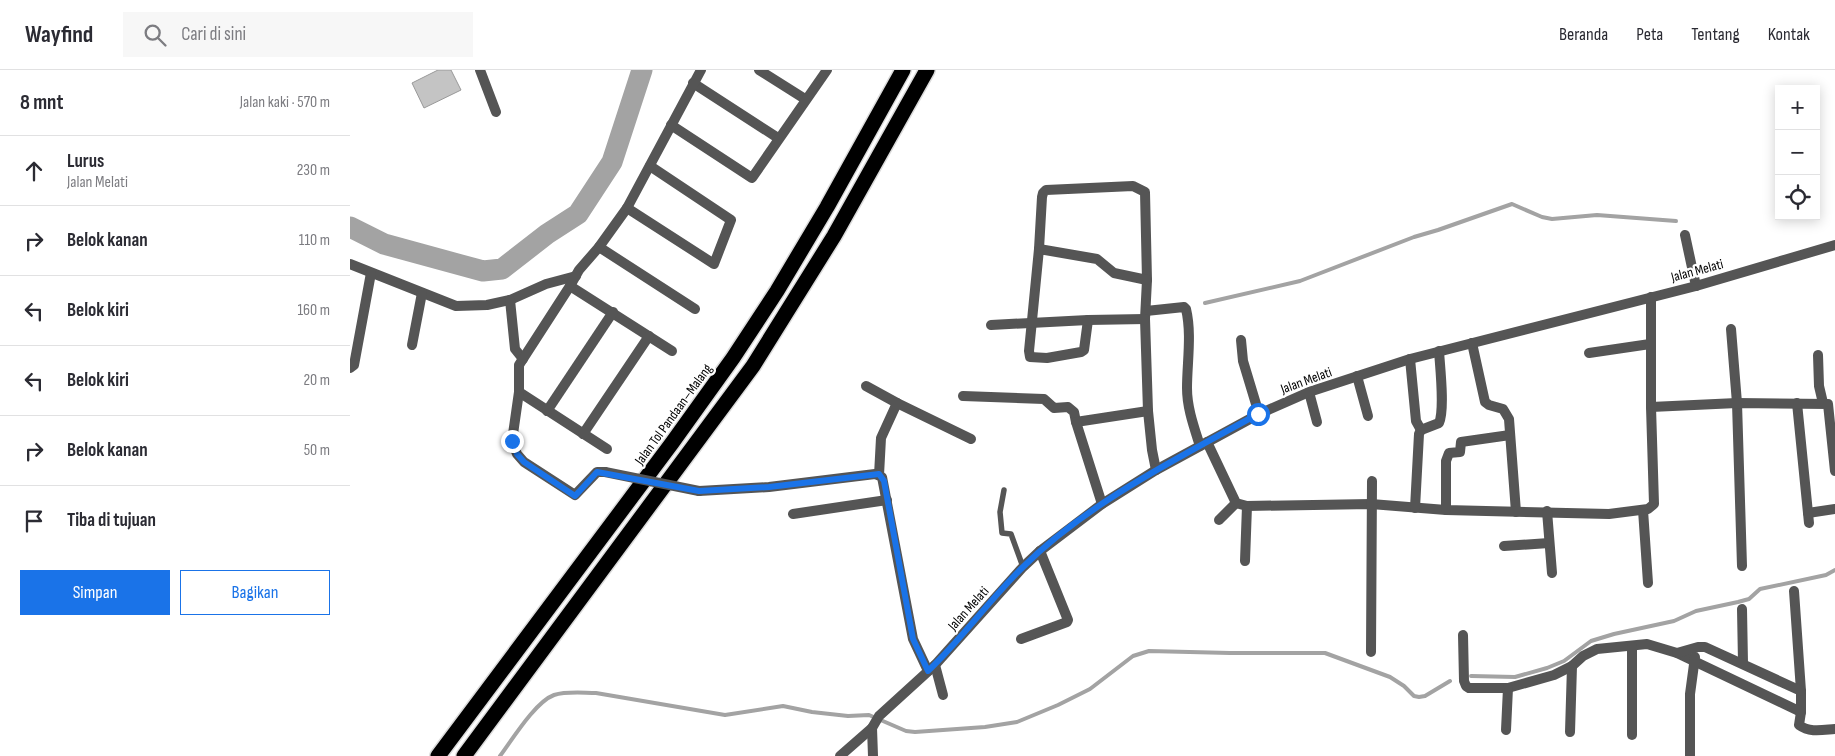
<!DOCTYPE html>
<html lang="id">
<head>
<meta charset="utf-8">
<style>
  body { margin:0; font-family:"Sofia Sans Condensed",sans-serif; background:#f7f7f7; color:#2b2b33 }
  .controls { position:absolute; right:15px; top:15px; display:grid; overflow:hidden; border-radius:0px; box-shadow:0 2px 12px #0003 }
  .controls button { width:45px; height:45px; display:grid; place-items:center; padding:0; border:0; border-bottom:1px solid #e1e1e2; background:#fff; color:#2b2b33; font:25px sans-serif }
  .stop { position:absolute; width:15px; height:15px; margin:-11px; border:4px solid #1a73e8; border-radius:50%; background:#fff }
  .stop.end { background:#1a73e8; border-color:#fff; box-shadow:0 1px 5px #0008 }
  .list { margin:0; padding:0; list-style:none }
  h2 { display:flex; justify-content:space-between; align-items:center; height:65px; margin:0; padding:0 20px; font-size:21px }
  h2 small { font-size:16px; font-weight:400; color:#7c7c81 }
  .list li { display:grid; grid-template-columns:32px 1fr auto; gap:15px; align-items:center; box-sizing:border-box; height:70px; padding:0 20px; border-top:1px solid #e1e1e2 }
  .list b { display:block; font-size:19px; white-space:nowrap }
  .list p { margin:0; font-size:16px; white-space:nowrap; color:#7c7c81 }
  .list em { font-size:16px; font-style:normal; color:#7c7c81 }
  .actions { display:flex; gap:10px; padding:15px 20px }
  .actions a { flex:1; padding:11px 0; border:1px solid #1a73e8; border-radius:0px; text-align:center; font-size:18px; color:#1a73e8 }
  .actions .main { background:#1a73e8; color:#fff }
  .icon { flex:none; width:28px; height:28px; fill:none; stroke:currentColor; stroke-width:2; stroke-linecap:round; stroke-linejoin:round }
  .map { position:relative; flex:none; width:1485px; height:686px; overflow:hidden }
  header { display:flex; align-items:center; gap:30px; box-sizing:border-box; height:70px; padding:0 25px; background:#fff; border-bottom:1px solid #e1e1e2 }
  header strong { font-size:24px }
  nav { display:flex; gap:28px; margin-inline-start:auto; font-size:18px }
  .search { width:350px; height:45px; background:#f7f7f7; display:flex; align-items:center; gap:12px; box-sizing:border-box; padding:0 18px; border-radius:0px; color:#7c7c81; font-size:19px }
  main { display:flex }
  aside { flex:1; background:#fff }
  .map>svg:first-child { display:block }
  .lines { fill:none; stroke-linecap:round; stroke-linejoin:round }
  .stream { stroke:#a3a3a3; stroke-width:4 }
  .river { stroke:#a3a3a3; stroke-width:21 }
  .building { fill:#c4c4c4; stroke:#999 }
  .motorway-casing { stroke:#dbdbdb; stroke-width:18 }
  .service { stroke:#555; stroke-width:5.5 }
  .minor { stroke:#555; stroke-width:10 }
  .motorway { stroke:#000; stroke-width:15 }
  .minor-bridge { stroke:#555; stroke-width:10 }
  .route { stroke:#1a73e8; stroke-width:6 }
  .labels { text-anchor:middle; stroke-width:4.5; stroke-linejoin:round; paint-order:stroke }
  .street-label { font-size:14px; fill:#000; stroke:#fff }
</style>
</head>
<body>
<header>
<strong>Wayfind</strong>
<div class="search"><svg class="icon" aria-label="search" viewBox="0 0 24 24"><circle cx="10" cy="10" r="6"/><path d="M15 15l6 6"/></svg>Cari di sini</div>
<nav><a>Beranda</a><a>Peta</a><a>Tentang</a><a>Kontak</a></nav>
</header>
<main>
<aside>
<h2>8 mnt<small>Jalan kaki · 570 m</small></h2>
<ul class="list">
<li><svg class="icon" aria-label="ahead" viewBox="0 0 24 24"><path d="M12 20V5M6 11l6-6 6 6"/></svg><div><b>Lurus</b><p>Jalan Melati</p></div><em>230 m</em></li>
<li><svg class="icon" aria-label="right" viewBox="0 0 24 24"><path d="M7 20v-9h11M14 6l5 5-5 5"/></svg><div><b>Belok kanan</b></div><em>110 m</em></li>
<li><svg class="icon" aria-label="left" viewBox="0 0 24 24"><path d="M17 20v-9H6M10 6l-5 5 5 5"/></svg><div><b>Belok kiri</b></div><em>160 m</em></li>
<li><svg class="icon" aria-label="left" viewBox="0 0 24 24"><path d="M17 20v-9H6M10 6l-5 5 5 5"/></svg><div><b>Belok kiri</b></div><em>20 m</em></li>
<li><svg class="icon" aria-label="right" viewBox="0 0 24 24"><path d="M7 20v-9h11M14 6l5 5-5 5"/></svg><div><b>Belok kanan</b></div><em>50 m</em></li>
<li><svg class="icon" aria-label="arrive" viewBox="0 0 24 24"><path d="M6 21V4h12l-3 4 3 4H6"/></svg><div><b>Tiba di tujuan</b></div></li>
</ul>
<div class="actions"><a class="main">Simpan</a><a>Bagikan</a></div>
</aside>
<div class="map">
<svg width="1485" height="686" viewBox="0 0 1485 686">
  <rect width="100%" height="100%" fill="#fff"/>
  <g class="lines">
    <!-- stream -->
    <g class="stream">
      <path d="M855,233l95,-22 114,-44 24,-7 74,-26 30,13 10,2 45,-4 79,6"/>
      <path d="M1121,606l44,1 32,-9 17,-7 27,-20 23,-7 60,-13 22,-10 42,-9 11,-3 11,-10 66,-14 9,-5"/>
      <path d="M150,686c12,-16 35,-54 54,-61 13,-4 29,-2 42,-2l129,22 58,-9 29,6 36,4 21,-1 37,16 9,1 70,-5 32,-5 41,-17 32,-16 43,-33 16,-5 81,2h95l65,24 14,9 10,10 5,1 6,-1 25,-15"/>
    </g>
    <!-- river -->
    <path class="river" d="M0,157l34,17 99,27 19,-2 45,-35 31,-20 34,-52 30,-92"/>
  </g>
  <!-- building -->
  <path class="building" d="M88,0h13l10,20 -37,18 -12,-25z"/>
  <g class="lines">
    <!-- motorway casing -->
    <g class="motorway-casing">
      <g id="motorway">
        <path d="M88,686l234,-313 61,-85 44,-67 50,-84 76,-137"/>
        <path d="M114,686l289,-390 81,-130 93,-166"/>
      </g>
    </g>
    <!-- service -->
    <path class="service" d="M654,420l-4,22 2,21 9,1 12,33"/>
    <!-- minor -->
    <g class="minor">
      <path d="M130,0l16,42"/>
      <path d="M409,0l46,29"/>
      <path d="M343,13l85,55"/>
      <path d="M321,55l81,53 75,-108"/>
      <path d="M277,138l87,56 17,-44 -81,-54"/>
      <path d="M1335,165l11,51"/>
      <path d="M249,177l96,62"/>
      <path d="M689,179l3,-52 1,-4 3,-3 87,-4 12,6 2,88 -2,39 3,92 4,39 4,20"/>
      <path d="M0,194l106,42 31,-1 23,-5 36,-16 30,-8"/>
      <path d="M220,216l102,65"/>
      <path d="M160,230l5,49 8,10"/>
      <path d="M796,241l38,-4 2,2c6,25 1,54 1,79 0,20 7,39 13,58"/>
      <path d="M738,250l-4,30 -3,2 -34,6 -17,-1 -1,-6 10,-102 58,10 17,14 33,7"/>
      <path d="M641,255l97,-5 57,-1"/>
      <path d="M1381,259l6,74 5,163"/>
      <path d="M891,270l2,21 16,53"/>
      <path d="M1122,273l13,59 4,3 14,4 6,10 7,93"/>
      <path d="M62,275l10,-52"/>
      <path d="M1239,283l61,-9"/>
      <path d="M1468,285l1,31 4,17"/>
      <path d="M1060,289l6,62 5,9"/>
      <path d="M0,298l4,-3 17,-92"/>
      <path d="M1007,306l11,40"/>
      <path d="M516,316l31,17"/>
      <path d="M169,322l88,57"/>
      <path d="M959,322l8,30"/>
      <path d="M613,326l81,3 10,9 14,-1 6,5 2,10 72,-11"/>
      <path d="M1447,333l12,120"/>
      <path d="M1301,337l86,-4 91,1 7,67"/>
      <path d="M197,341l66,-99"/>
      <path d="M726,352l26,82"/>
      <path d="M233,364l66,-98"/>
      <path d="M857,372l29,61 11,3 124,-2 75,6 163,4 39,-5 6,-5 -3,-97v-110"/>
      <path d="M255,402h-8l-22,23 -51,-33 -7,-8 -5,-13 7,-49v-27l51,-79 9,-16 20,-23 28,-39 74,-138"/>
      <path d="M529,405l2,-37 16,-35 74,36"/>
      <path d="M349,421l70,-4 106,-13 7,3 31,162 15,32"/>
      <path d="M1065,438l4,-74 2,-4 18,-7c6,-13 1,-56 0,-72"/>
      <path d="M1096,440v-49l3,-8 11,-1 1,-10 49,-7"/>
      <path d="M1293,440l5,73"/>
      <path d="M1197,441l5,62"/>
      <path d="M1458,443l27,-4"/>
      <path d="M443,444l94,-14"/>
      <path d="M869,450l17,-17"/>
      <path d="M1154,476l45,-3"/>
      <path d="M895,491l2,-55"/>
      <path d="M1444,521l7,100v21l-2,13c11,8 23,5 36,4"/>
      <path d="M1392,539l1,54"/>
      <path d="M1113,565l1,46 2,5 3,2h39l46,-13 18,-9 11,-10 14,-7 50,-5 30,9 124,59"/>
      <path d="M671,569l46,-17 1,-2 -28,-69"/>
      <path d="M1021,582l1,-171"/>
      <path d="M1327,583l21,-6h7l96,44"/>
      <path d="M585,595l8,30"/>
      <path d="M522,658l1,28"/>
      <path d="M1156,660l2,-42"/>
      <path d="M1220,662l2,-66"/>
      <path d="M1282,665v-89"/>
      <path d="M490,686l32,-28 7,-12 56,-51 88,-98 17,-16 62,-47 54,-34 103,-56 50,-22 101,-33 286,-73 139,-41"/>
      <path d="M1340,686v-62l5,-37"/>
    </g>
    <!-- motorway -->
    <use href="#motorway" class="motorway"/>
    <!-- minor-bridge -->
    <path class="minor-bridge" d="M255,402l94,19"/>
  </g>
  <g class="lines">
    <!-- route -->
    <path class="route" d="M162,371l5,13 7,8 51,34 22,-24 102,19 70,-4 110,-13 5,7 29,158 15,32c34,-32 61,-71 95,-104 64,-64 157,-110 235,-153"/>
  </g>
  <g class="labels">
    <!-- street labels -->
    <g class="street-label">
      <text transform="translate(1347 200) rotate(-15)" y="5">Jalan Melati</text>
      <text transform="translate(956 310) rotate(-20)" y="5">Jalan Melati</text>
      <text transform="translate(323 344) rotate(-54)" y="5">Jalan Tol Pandaan–Malang</text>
      <text transform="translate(618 538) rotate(-48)" y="5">Jalan Melati</text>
    </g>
  </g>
</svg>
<div class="controls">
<button>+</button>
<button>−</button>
<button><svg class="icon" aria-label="locate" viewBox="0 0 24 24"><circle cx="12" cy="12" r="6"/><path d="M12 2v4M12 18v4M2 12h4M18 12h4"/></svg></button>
</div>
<div class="stop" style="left:908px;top:344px"></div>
<div class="stop end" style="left:162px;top:371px"></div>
</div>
</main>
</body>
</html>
